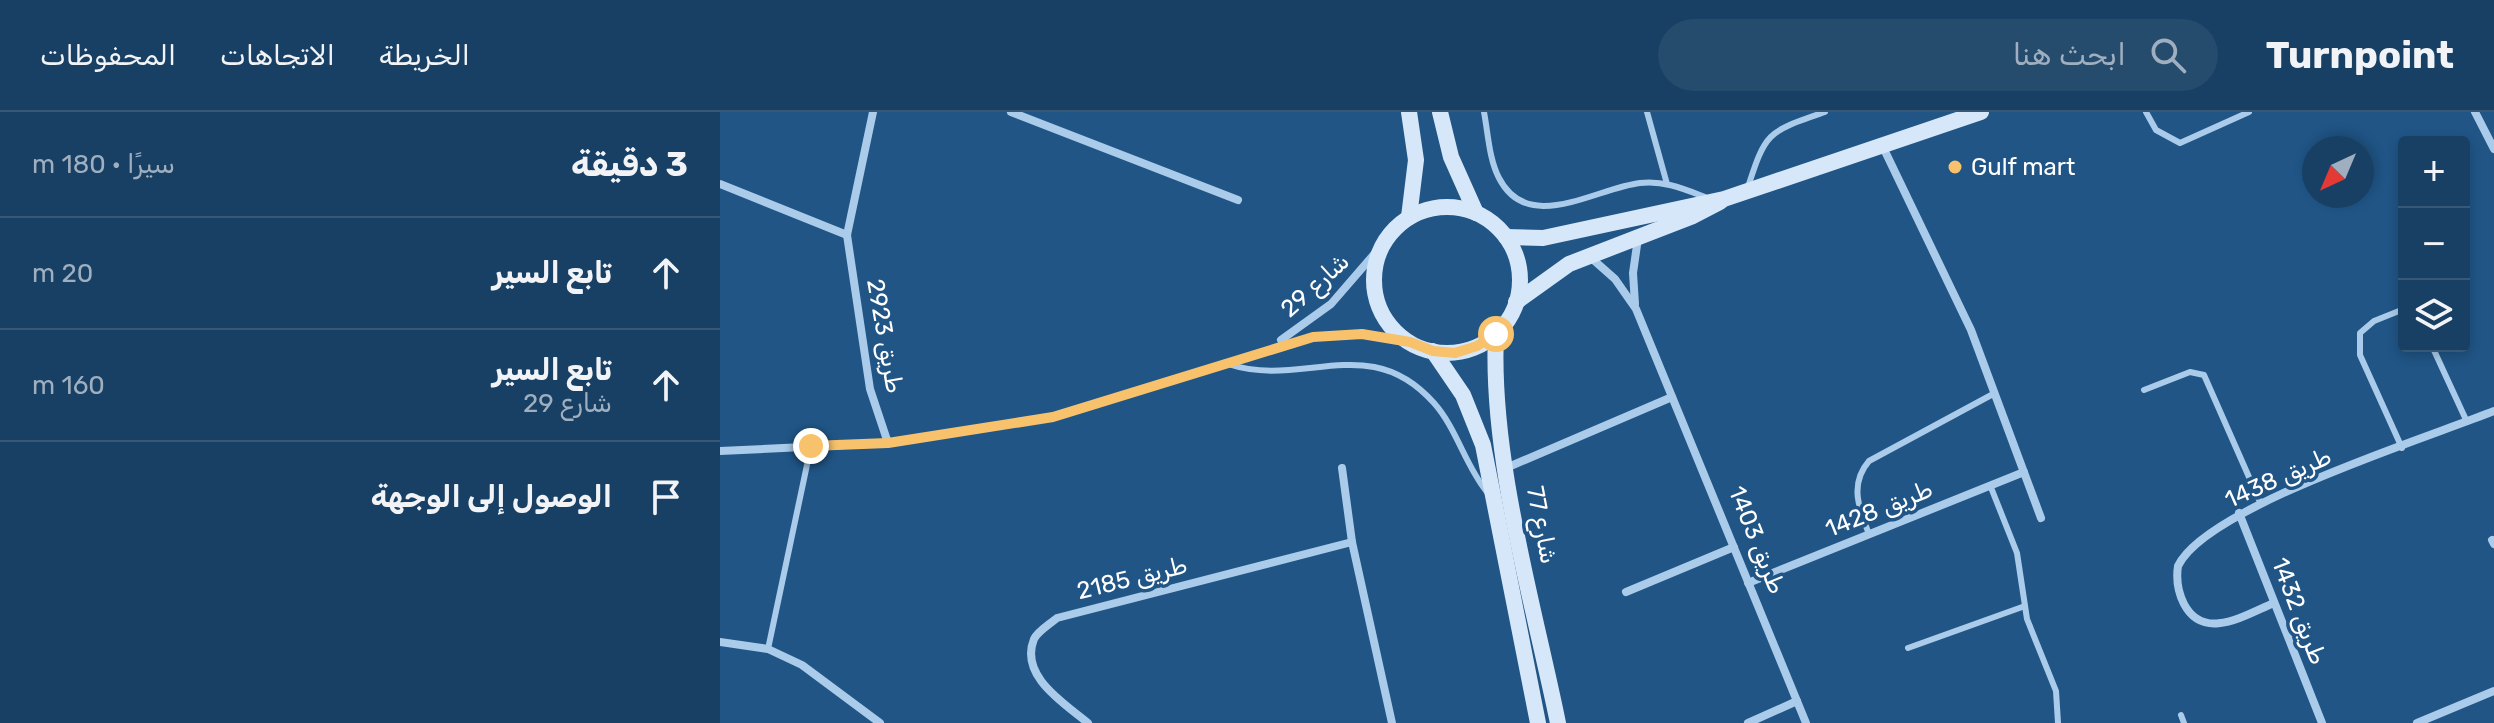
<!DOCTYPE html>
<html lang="ar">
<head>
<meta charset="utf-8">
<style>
  body { margin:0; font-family:Rubik,Cairo,sans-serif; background:#254b6d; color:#f1f3f6; direction:rtl }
  .controls { position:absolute; right:24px; top:24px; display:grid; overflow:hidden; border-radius:8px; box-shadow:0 4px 12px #0003 }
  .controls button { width:72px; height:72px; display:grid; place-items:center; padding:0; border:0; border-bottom:2px solid #365978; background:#184064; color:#f1f3f6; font:40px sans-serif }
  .compass { position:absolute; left:1582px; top:24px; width:72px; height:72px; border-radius:50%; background:#184064; box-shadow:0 4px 12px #0003; rotate:224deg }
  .stop { position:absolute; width:24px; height:24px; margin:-18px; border:6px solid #f7c26b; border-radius:50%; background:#fff }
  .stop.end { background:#f7c26b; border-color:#fff; box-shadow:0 2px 8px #0008 }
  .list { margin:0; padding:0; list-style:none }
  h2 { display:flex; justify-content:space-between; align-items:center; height:104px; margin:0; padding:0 32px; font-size:34px }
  h2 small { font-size:26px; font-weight:400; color:#9fafbf }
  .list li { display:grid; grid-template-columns:52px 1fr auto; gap:24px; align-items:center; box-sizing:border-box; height:112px; padding:0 32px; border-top:2px solid #365978 }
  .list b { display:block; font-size:30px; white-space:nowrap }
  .list p { margin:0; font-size:26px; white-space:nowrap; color:#9fafbf }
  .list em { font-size:26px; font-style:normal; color:#9fafbf }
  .icon { flex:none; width:44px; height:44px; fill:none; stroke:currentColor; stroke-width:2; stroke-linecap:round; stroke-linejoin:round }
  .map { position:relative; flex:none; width:1774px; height:611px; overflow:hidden; direction:ltr }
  header { display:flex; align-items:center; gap:48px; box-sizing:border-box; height:112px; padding:0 40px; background:#184064; border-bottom:2px solid #365978 }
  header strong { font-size:38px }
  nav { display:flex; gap:44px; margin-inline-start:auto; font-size:28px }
  .search { width:560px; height:72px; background:#254b6d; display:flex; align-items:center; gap:20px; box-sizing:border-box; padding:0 28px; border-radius:44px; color:#9fafbf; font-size:30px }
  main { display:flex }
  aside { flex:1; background:#184064 }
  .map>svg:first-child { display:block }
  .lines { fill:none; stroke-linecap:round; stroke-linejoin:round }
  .lane { stroke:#aaccea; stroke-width:6 }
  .street { stroke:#aaccea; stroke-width:8 }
  .secondary { stroke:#d5e7f8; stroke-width:16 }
  .route { stroke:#f7c26b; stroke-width:10 }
  .poi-dot { fill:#f7c26b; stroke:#205586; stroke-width:3 }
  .labels { text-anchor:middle; stroke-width:7; stroke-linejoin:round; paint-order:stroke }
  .poi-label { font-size:24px; fill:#fff; stroke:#205586; text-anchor:start }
  .street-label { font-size:24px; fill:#fff; stroke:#205586 }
</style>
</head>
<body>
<header>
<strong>Turnpoint</strong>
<div class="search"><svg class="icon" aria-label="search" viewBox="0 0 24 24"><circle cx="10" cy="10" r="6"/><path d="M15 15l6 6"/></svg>ابحث هنا</div>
<nav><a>الخريطة</a><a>الاتجاهات</a><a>المحفوظات</a></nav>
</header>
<main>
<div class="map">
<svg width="1774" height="611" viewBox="0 0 1774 611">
  <rect width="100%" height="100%" fill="#205586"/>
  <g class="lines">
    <!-- lane -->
    <g class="lane">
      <path d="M764,0c4,21 5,47 15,66 29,57 97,10 141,5 23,-3 44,6 65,14"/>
      <path d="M927,0l20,72"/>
      <path d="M1426,0l10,18 24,13 69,-31"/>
      <path d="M1027,78c19,-59 20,-58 78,-78"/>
      <path d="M1712,234l35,76"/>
      <path d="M508,252c75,25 141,-34 206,39 23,26 31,62 53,89"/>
      <path d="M1424,278l46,-18 14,3 56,127"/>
      <path d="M1682,336l-42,-93v-22l14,-12 30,-12"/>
      <path d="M1270,373l27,68 10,66 29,72 2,32"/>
      <path d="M1149,422c-10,-25 -20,-50 0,-73l126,-68"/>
      <path d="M1188,536l117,-42"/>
      <path d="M48,537l43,-203"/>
      <path d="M1461,603l3,8"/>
    </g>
    <!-- street -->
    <g class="street">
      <path d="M153,0l-26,123 23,154 18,54"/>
      <path d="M291,0l227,88"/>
      <path d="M1755,0l19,37"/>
      <path d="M1162,33l89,185 70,188"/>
      <path d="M0,72l127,51"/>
      <path d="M869,144l26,23 21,30 170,414"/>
      <path d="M915,192l-2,-31 5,-35"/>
      <path d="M561,228l50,-36 52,-60"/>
      <path d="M0,339l168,-8 165,-26 260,-80 49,-3 48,8"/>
      <path d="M622,356l10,74 40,181"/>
      <path d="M786,356l166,-71"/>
      <path d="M1519,401l83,210"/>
      <path d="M1772,428l2,4"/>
      <path d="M1028,471l276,-111"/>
      <path d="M906,480l108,-45"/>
      <path d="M1554,491c-29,12 -70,39 -90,1 -6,-12 -8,-25 -6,-38 28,-59 249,-128 316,-155"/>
      <path d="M0,530l48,7 34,16 78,58"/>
      <path d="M368,611c-24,-20 -69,-47 -54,-84 4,-8 16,-15 23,-21l295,-76"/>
      <path d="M1028,611l49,-22"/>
      <path d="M1697,611l77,-32"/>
    </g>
    <!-- secondary -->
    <g class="secondary">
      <path d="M720,0l11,45 25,56"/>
      <circle cx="727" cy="168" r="73"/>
      <path d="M689,105l7,-57 -7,-48"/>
      <path d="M786,125l37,1 181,-39 257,-87"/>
      <path d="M796,190l53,-38 124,-48 27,-14"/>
      <path d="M776,222c-6,123 37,267 62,389"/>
      <path d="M713,239l30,44 20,50 55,278"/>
    </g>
  </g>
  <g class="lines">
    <!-- route -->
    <path class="route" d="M91,334l77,-3 165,-26 260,-80 49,-3 48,8 23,9 22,2 22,-7 19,-12"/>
  </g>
  <!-- markers -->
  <circle class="poi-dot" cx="1235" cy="55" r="8"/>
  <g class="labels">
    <!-- poi labels -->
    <g class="poi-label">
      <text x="1251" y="63">Gulf mart</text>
    </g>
    <!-- street labels -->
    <g class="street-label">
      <text transform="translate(595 173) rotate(-42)" y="8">شارع 29</text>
      <text transform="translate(165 224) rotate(80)" y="8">طريق 2923</text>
      <text transform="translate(1558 366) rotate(-24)" y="8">طريق 1438</text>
      <text transform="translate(1159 397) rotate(-22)" y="8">طريق 1428</text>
      <text transform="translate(822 413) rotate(79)" y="8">شارع 77</text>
      <text transform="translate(1037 428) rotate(68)" y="8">طريق 1403</text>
      <text transform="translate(412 466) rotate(-14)" y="8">طريق 2185</text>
      <text transform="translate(1579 499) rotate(69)" y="8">طريق 1432</text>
    </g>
  </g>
</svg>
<div class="controls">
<button>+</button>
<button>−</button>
<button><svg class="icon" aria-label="layers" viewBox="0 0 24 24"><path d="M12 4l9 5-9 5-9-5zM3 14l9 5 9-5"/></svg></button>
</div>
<svg class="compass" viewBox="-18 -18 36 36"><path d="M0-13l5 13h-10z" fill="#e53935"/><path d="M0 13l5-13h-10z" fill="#9fafbf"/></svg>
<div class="stop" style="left:776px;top:222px"></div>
<div class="stop end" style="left:91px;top:334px"></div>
</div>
<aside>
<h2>3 دقيقة<small>سيرًا · 180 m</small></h2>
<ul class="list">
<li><svg class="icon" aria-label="ahead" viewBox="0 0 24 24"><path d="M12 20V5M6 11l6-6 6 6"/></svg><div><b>تابع السير</b></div><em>20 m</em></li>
<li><svg class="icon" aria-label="ahead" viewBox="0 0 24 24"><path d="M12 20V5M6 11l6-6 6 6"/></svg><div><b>تابع السير</b><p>شارع 29</p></div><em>160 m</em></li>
<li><svg class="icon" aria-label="arrive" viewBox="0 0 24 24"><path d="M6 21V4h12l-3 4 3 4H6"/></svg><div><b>الوصول إلى الوجهة</b></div></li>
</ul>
</aside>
</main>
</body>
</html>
